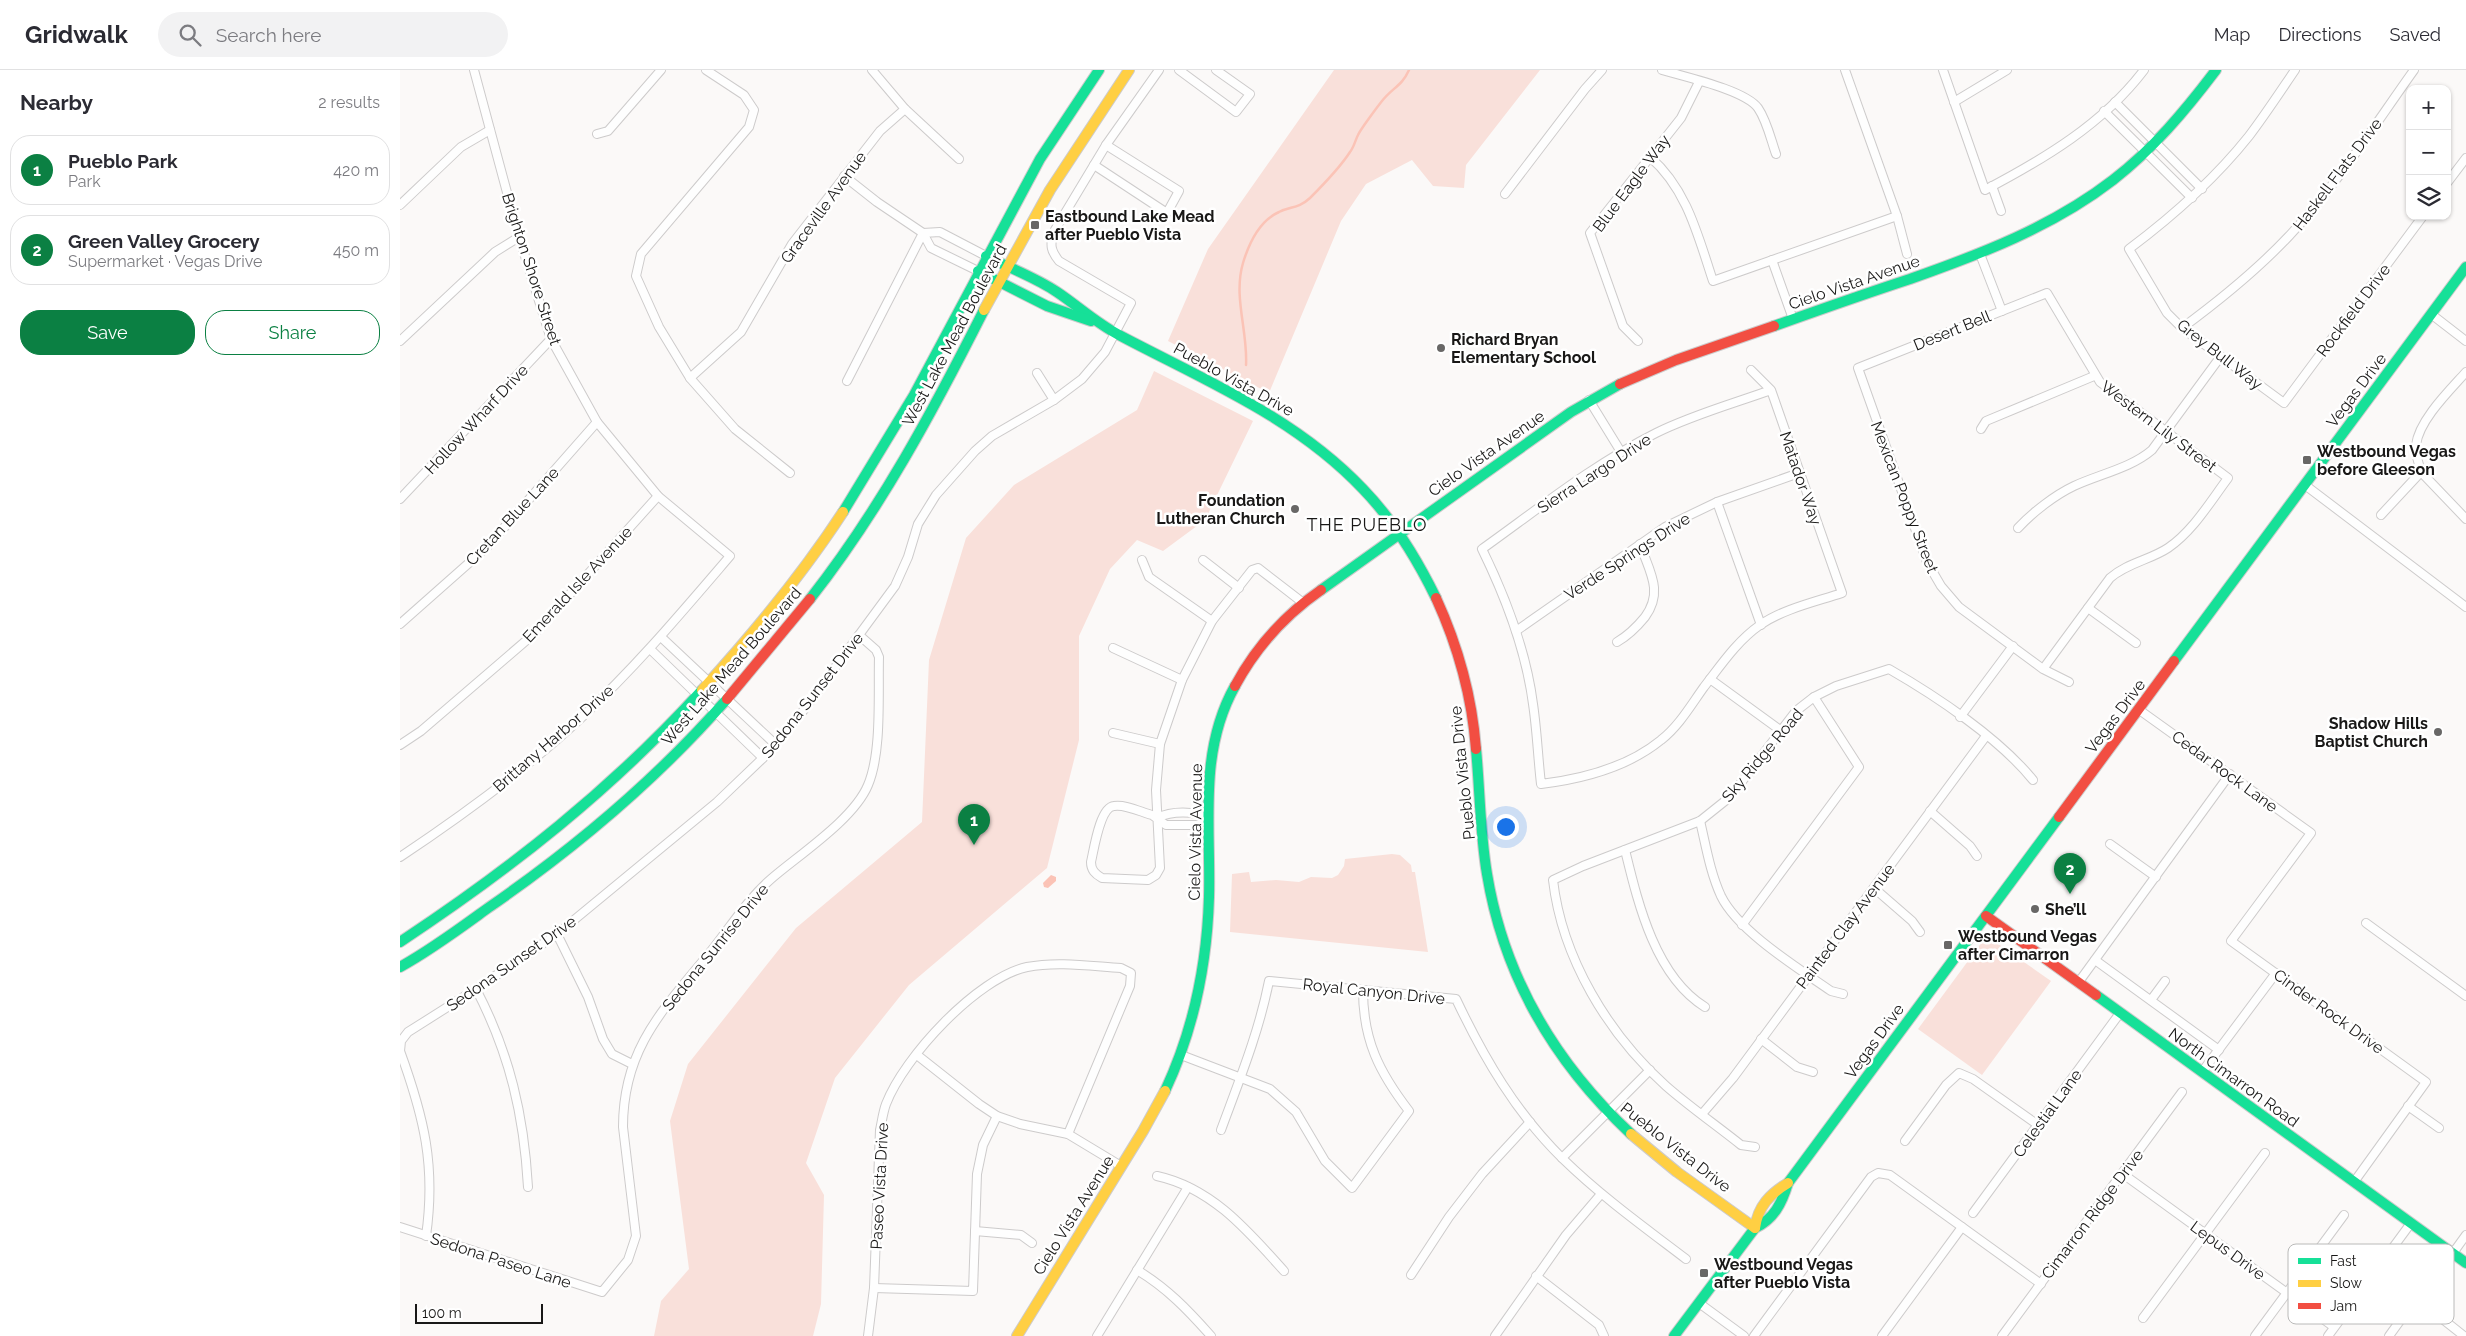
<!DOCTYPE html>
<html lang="en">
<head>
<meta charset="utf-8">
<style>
  body { margin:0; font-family:Raleway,sans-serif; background:#f2f2f3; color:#2b2b33 }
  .controls { position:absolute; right:15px; top:15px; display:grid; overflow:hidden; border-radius:10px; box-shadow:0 1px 4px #0004 }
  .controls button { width:45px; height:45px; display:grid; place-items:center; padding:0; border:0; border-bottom:1px solid #e1e1e2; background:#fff; color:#2b2b33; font:25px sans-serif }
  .scale { position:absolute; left:15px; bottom:12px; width:128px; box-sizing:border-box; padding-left:5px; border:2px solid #191817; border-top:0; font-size:14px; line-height:18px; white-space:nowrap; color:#191817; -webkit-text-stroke:4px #fff; paint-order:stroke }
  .you { position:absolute; left:1105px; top:756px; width:18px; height:18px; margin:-12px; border:4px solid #fff; border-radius:50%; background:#1a73e8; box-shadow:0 0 0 8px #1a73e833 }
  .badge { display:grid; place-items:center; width:32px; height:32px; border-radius:50%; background:#0b8043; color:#fff; font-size:16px; font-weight:700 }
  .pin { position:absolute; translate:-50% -41px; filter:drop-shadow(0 1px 2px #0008) }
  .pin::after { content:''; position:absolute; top:26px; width:18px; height:15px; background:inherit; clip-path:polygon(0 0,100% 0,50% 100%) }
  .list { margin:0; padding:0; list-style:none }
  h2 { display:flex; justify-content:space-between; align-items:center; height:65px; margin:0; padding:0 20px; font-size:21px }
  h2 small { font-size:16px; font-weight:400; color:#7c7c81 }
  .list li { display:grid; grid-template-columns:32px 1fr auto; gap:15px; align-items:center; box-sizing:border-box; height:70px; margin:0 10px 10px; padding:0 10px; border:1px solid #e1e1e2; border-radius:20px }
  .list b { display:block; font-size:19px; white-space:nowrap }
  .list p { margin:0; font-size:16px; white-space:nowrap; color:#7c7c81 }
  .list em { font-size:16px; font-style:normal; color:#7c7c81 }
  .actions { display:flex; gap:10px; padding:15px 20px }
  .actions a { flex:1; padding:11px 0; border:1px solid #0b8043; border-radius:20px; text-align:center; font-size:18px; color:#0b8043 }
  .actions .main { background:#0b8043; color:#fff }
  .icon { flex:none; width:28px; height:28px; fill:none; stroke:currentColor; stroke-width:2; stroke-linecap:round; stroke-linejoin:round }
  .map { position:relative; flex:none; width:2066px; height:1266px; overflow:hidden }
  header { display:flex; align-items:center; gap:30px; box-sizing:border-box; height:70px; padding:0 25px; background:#fff; border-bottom:1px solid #e1e1e2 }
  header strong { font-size:24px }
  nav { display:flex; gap:28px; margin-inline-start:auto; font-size:18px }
  .search { width:350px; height:45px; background:#f2f2f3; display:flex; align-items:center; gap:12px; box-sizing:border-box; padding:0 18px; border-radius:28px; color:#7c7c81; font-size:19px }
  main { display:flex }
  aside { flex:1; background:#fff }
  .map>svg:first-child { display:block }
  .green { fill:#f9e0da }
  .water { fill:#fbc3b6 }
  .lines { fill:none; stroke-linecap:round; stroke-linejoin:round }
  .stream { stroke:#fbc3b6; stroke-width:2.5 }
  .street-casing { stroke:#cdcbcb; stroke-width:10 }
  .fast-casing { stroke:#cdcbcb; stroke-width:12 }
  .slow-casing { stroke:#cdcbcb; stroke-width:12 }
  .jam-casing { stroke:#cdcbcb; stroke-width:12 }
  .street { stroke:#fefefe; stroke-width:8 }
  .fast { stroke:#16e098; stroke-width:10 }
  .slow { stroke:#ffcf43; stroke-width:10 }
  .jam { stroke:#f24e42; stroke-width:10 }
  .poi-dot { fill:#686766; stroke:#fff; stroke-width:2 }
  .labels { text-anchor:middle; stroke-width:5; stroke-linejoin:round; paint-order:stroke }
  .street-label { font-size:16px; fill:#191817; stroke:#fff }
  .poi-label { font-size:16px; font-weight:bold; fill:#191817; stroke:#fff; text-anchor:start }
  .neighbourhood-label { font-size:18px; letter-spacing:1px; fill:#191817; stroke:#fff }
  .key { fill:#fff; stroke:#babab9; stroke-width:1 }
  .key-label { font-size:14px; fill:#191817 }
</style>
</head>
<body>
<header>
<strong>Gridwalk</strong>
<div class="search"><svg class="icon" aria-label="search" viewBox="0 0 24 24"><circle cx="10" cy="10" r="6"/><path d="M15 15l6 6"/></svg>Search here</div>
<nav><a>Map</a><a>Directions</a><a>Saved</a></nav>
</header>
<main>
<aside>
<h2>Nearby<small>2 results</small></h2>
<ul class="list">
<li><span class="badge">1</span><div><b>Pueblo Park</b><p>Park</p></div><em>420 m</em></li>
<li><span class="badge">2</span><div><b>Green Valley Grocery</b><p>Supermarket · Vegas Drive</p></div><em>450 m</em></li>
</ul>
<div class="actions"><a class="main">Save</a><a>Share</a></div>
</aside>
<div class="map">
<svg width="2066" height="1266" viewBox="0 0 2066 1266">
  <rect width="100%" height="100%" fill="#fbf9f8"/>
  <!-- green -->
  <g class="green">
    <path d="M934,0h206l-74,95 -2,23 -31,-2 -21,-26 -46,24 -25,37 -72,172 -101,-52 40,-92z"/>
    <path d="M754,301l99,50 -48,99 -42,31 -26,-11 -27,29 -31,67v104l-32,128 -138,117 -74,93 -29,85 18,32 -3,109 -8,32h-159l7,-35 28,-32 -19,-148 18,-57 108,-136 126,-106 7,-162 37,-122 48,-53 123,-75z"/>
    <path d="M992,784l8,1 11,10 1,7h3l13,80 -198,-20 2,-58 17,-2 2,10 25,-2 23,2 12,-5 21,1 6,-3 6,-9 1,-7z"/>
    <path d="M1591,869l60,42 -69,94 -64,-46 64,-87z"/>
  </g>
  <!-- water -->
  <path class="water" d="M651,805l5,2v4l-8,7 -4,-1 -1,-4z"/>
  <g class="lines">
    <!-- stream -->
    <path class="stream" d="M846,295c2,-34 -13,-68 -3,-102 6,-20 16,-42 36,-51 12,-6 19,-3 31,-14 14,-14 29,-29 40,-46 4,-5 5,-11 8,-17 2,-5 20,-29 24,-34 10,-13 20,-15 27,-31"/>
    <!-- street casing -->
    <g class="street-casing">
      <g id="street">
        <path d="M306,0l38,25 10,15 -5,17 -108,127 -5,22 23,51 31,51 45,51 55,44"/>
        <path d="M472,0l33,39 54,50"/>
        <path d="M779,0l57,42 14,-18 -34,-24"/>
        <path d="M1262,0c23,7 83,20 96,38 9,13 13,32 18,46"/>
        <path d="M1445,0l52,146 10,38"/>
        <path d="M1543,0l42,120c59,-31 118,-66 159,-120"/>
        <path d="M1895,0c-15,22 -30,45 -46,66 -35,44 -76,80 -120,113l38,64 15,15 102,75 139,-187"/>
        <path d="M1554,32l53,-32"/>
        <path d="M1715,32l87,87"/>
        <path d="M1704,41l88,87"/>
        <path d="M197,64l11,-3 53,-61"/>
        <path d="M1250,87c37,32 48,79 63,124l184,-65"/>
        <path d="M694,95l73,48 12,-22 -73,-46"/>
        <path d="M444,106l33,26 46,31 8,15 47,23"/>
        <path d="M2047,113l19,-25"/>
        <path d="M1592,116l9,25"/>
        <path d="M1105,124l80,-105 17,-19"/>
        <path d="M0,135l61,-58 29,-17"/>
        <path d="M523,163l17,-1 46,24"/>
        <path d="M1580,184l22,57"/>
        <path d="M1372,190l21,59"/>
        <path d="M2031,244l35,27"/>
        <path d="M1782,258c38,-28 74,-57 107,-92 47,-50 85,-110 125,-166"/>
        <path d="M0,271l95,-89 24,-15"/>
        <path d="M1238,271l-15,-15 -33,-93 91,-115 18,-36"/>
        <path d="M1351,300l20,20 71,203c-27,9 -59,16 -82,32 -23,16 -39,40 -56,62 -13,18 -25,39 -43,53 -33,27 -79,39 -120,44 -3,-26 -4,-53 -8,-80 -7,-54 -27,-106 -51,-155 56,-40 112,-85 174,-116 36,-18 76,-29 115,-43"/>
        <path d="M637,303l17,27"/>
        <path d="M290,308l51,-46 51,-88 88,-113 25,-22"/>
        <path d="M447,311l76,-148"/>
        <path d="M1189,330l32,52"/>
        <path d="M1581,359l5,-8 108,-45"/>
        <path d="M2021,402l45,47"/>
        <path d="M1905,415l161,122"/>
        <path d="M0,429l151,-160"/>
        <path d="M1317,432l44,123"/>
        <path d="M1981,445l40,-43c-2,-8 -6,-18 -5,-27 3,-25 34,-55 50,-73"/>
        <path d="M1618,458c15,-16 37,-33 56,-42 26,-12 57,-18 78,-36l69,-94"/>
        <path d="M742,490l7,17 63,44"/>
        <path d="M803,490l36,28"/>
        <path d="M1688,538l48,35"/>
        <path d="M0,554l87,-77 110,-125"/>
        <path d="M1116,561l149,-104 52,-25 82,-29"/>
        <path d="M261,567l114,107"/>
        <path d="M1217,572c12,-7 19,-14 28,-25 19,-26 4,-46 -5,-73"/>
        <path d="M713,578l69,32"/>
        <path d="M250,579l113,109"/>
        <path d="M1643,599l67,-91c17,-15 40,-18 58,-30 25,-17 42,-46 60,-70l-128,-96 -53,-89 -189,75 69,194 14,24 18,21 84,62 26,13"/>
        <path d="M1310,609l70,51"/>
        <path d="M1738,639l173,124 -80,108 195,141 -72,100"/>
        <path d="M1560,647l53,-71"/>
        <path d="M713,663l47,11"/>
        <path d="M0,675l21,-14 114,-98 123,-137"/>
        <path d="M1530,741l40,35 7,10"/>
        <path d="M757,748c14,-7 38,-8 51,1l-7,6h-35l-14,-10c-11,-3 -27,-11 -38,-9 -14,1 -20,43 -23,56 0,8 4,12 11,16l46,2 8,-5 4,-7 -4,-78 4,-46 22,-64 30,-59 40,-51 6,-2 44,34"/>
        <path d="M1300,751c6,25 10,51 21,75 17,35 77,72 110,95l12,3"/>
        <path d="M1710,774l46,33"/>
        <path d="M1225,780c13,53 30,126 80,157"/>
        <path d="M0,787c63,-42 125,-87 181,-139 54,-50 101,-106 149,-162l-72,-60 -61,-74 -46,-83 -32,-102 -45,-167"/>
        <path d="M1474,818l38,33 8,11"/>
        <path d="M1966,853l100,73"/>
        <path d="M1342,855l117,-158 -45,-70"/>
        <path d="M157,864l31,63 15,42 9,15 20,10"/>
        <path d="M1695,890l124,90"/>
        <path d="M1678,913l152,-209"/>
        <path d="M76,919c34,65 48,127 52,198"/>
        <path d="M1751,930l14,-19"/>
        <path d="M1361,969l36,28 16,5"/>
        <path d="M517,985l62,49 18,12 23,8 48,10 53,32"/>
        <path d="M781,985l89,34 26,23 29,49 27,27 57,-77c-30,-39 -46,-71 -46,-121"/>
        <path d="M1802,1002l74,-99"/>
        <path d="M2008,1036l31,22"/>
        <path d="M1302,1044l31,-36 253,-342"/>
        <path d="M821,1060c18,-49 38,-98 48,-149l187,18c28,59 60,114 107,160 38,37 81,68 123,100"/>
        <path d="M1505,1071l41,-56 13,-12 14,6 65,46"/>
        <path d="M1355,1077l-14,-2c-25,-20 -51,-38 -75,-59 -58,-52 -104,-128 -113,-206l30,-14 117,-45 30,-24 66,-86 18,-14 22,-11 53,-17c47,27 110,69 144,111"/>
        <path d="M1162,1088l88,-88"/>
        <path d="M1723,1104l211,153"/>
        <path d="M757,1106c55,12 91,55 127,95"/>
        <path d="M1573,1143l147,-200"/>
        <path d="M0,1157l202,65 26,-32 8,-24 -13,-109c0,-82 44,-121 92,-181 18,-23 34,-48 56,-67 29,-25 83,-60 97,-94 14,-33 10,-91 11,-128l-3,-7 -17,-15"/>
        <path d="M575,1161l46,4 11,8"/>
        <path d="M26,1166c10,-70 -2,-119 -26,-185l1,-10 7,-9 68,-43 81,-55 160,-132 46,-44 40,-47 92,-125 13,-29 10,-33 18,-29 39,-44 17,-15 62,-36 28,-21 23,-27 26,-49 -72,-42c-8,-10 -9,-15 -6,-28l53,-88 53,-75"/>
        <path d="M2053,1183l13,-18"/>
        <path d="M737,1200c30,18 51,40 74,66"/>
        <path d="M1011,1205l38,-58 33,-43 48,-52"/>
        <path d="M1136,1206l63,49 5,11"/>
        <path d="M474,1218l99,3 4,-117 6,-29 14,-29"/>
        <path d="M1960,1223l39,28"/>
        <path d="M2016,1228l48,38"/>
        <path d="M1299,1233l45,33"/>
        <path d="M1743,1248l122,-165"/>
        <path d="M468,1266l6,-48 6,-158c2,-9 3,-18 6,-26 18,-47 91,-126 141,-137 30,-6 63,-1 94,1l10,5 -1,13 -62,148"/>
        <path d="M697,1266l91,-149"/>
        <path d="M1095,1266l71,-101 35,-41"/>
        <path d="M1354,1266l117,-159 7,-4 12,2 151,109"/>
        <path d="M1482,1266l80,-109"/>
        <path d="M1602,1266l180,-244"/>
        <path d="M1855,1266l89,-121"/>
        <path d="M1928,1266l83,-113"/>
        <path d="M1989,1266l47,-65"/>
      </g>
    </g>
    <!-- fast casing -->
    <g class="fast-casing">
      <g id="fast">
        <path d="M586,186c23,12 49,21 71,36 21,14 39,31 62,43 85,45 176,82 244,154 31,32 54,70 73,109"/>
        <path d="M578,201l69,35 44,15"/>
        <path d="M1374,256c45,-16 90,-32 136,-47 71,-25 142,-52 203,-99 40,-31 72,-69 103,-110"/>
        <path d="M443,442l71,-117 126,-236 59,-89"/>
        <path d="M921,520l250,-178 49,-28"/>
        <path d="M410,529c70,-89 123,-188 174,-289"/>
        <path d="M1774,591l292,-394"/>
        <path d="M1076,679c4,42 4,84 11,125 17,103 68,189 144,260"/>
        <path d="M0,872c112,-74 212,-153 302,-252"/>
        <path d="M0,897c31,-17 59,-38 88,-59 87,-60 169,-129 239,-209"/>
        <path d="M1696,925l370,268"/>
        <path d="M765,1021c29,-62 42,-125 44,-194 2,-72 -11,-145 26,-211"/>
        <path d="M1274,1266l81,-108c19,-9 27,-25 33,-45l271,-366"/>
      </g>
    </g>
    <!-- slow casing -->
    <g class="slow-casing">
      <g id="slow">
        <path d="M584,240l66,-120 79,-120"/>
        <path d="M302,620c51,-56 100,-115 141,-178"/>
        <path d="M1231,1064l46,38 78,56"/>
        <path d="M1355,1158c3,-22 15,-34 33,-45"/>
        <path d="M617,1266l126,-205 22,-40"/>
      </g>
    </g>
    <!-- jam casing -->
    <g class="jam-casing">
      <g id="jam">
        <path d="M1220,314l56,-24 98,-34"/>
        <path d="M1036,528c22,48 36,99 40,151"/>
        <path d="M835,616c21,-39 50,-71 86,-96"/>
        <path d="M327,629l83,-100"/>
        <path d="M1659,747l115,-156"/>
        <path d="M1586,846l110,79"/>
      </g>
    </g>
    <!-- street -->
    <use href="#street" class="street"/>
    <!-- fast -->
    <use href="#fast" class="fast"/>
    <!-- slow -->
    <use href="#slow" class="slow"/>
    <!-- jam -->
    <use href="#jam" class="jam"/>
  </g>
  <!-- markers -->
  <g class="poi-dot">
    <rect x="630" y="150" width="10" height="10" rx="2.5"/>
    <circle cx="1041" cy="278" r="5"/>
    <rect x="1902" y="385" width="10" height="10" rx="2.5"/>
    <circle cx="895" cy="439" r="5"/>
    <circle cx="2038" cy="662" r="5"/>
    <circle cx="1635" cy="839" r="5"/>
    <rect x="1543" y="870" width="10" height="10" rx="2.5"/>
    <rect x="1299" y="1198" width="10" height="10" rx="2.5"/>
  </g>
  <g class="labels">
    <!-- street labels -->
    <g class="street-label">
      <text transform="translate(1937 104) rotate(-53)" y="6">Haskell Flats Drive</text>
      <text transform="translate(1231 113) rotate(-53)" y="6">Blue Eagle Way</text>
      <text transform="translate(423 137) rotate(-54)" y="6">Graceville Avenue</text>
      <text transform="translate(132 199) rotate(72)" y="6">Brighton Shore Street</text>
      <text transform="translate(1454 212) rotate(-19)" y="6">Cielo Vista Avenue</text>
      <text transform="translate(1953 240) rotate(-53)" y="6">Rockfield Drive</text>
      <text transform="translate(1552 260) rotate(-22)" y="6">Desert Bell</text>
      <text transform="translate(554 265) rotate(-62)" y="6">West Lake Mead Boulevard</text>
      <text transform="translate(1820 284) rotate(38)" y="6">Grey Bull Way</text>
      <text transform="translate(834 309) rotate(29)" y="6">Pueblo Vista Drive</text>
      <text transform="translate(1956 320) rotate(-53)" y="6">Vegas Drive</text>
      <text transform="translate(76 349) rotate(-47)" y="6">Hollow Wharf Drive</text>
      <text transform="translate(1759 356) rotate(37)" y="6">Western Lily Street</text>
      <text transform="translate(1086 383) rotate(-35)" y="6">Cielo Vista Avenue</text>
      <text transform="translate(1194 403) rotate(-33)" y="6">Sierra Largo Drive</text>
      <text transform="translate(1401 408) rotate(71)" y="6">Matador Way</text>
      <text transform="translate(1505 427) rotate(69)" y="6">Mexican Poppy Street</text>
      <text transform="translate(112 446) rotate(-47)" y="6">Cretan Blue Lane</text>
      <text transform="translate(1227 486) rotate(-33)" y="6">Verde Springs Drive</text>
      <text transform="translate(177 514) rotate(-47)" y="6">Emerald Isle Avenue</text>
      <text transform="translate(331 596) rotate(-49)" y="6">West Lake Mead Boulevard</text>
      <text transform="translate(412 625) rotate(-52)" y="6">Sedona Sunset Drive</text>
      <text transform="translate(1715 646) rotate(-53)" y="6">Vegas Drive</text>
      <text transform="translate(153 668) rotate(-41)" y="6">Brittany Harbor Drive</text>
      <text transform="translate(1362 685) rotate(-50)" y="6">Sky Ridge Road</text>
      <text transform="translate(1825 701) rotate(36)" y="6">Cedar Rock Lane</text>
      <text transform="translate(1062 703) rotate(-96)" y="6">Pueblo Vista Drive</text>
      <text transform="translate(795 762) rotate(-89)" y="6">Cielo Vista Avenue</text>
      <text transform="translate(1445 856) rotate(-53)" y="6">Painted Clay Avenue</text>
      <text transform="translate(315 877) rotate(-51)" y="6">Sedona Sunrise Drive</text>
      <text transform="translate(111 893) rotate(-35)" y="6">Sedona Sunset Drive</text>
      <text transform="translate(974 921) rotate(6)" y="6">Royal Canyon Drive</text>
      <text transform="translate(1929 941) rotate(36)" y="6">Cinder Rock Drive</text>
      <text transform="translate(1474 971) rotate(-54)" y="6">Vegas Drive</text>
      <text transform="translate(1834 1007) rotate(36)" y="6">North Cimarron Road</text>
      <text transform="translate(1647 1043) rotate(-54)" y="6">Celestial Lane</text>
      <text transform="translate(1276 1077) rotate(38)" y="6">Pueblo Vista Drive</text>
      <text transform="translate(479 1116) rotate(-87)" y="6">Paseo Vista Drive</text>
      <text transform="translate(1692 1144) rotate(-53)" y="6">Cimarron Ridge Drive</text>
      <text transform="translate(673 1145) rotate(-58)" y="6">Cielo Vista Avenue</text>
      <text transform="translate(1828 1180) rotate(36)" y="6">Lepus Drive</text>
      <text transform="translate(101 1190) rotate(18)" y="6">Sedona Paseo Lane</text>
    </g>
    <!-- poi labels -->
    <g class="poi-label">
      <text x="645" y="152">Eastbound Lake Mead<tspan x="645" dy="18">after Pueblo Vista</tspan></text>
      <text x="1051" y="275">Richard Bryan<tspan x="1051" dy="18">Elementary School</tspan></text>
      <text x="1917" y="387">Westbound Vegas<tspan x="1917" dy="18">before Gleeson</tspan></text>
      <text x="885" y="436" text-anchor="end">Foundation<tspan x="885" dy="18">Lutheran Church</tspan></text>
      <text x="2028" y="659" text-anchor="end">Shadow Hills<tspan x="2028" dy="18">Baptist Church</tspan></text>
      <text x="1645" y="845">She’ll</text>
      <text x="1558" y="872">Westbound Vegas<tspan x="1558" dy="18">after Cimarron</tspan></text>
      <text x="1314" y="1200">Westbound Vegas<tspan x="1314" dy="18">after Pueblo Vista</tspan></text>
    </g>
    <!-- neighbourhood labels -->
    <g class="neighbourhood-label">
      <text x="967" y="461">THE PUEBLO</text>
    </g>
  </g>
  <!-- legend -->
  <rect x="1888" y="1174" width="166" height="80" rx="8" class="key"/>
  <rect x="1898" y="1188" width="23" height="6" fill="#16e098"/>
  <rect x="1898" y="1210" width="23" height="7" fill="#ffcf43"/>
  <rect x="1898" y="1233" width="23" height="6" fill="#f24e42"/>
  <g class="key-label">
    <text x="1930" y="1196">Fast</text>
    <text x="1930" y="1218">Slow</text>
    <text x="1930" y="1241">Jam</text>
  </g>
</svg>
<div class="controls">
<button>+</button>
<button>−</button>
<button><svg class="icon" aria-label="layers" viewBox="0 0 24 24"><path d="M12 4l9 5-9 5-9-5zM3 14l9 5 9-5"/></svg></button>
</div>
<div class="scale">100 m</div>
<div class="you"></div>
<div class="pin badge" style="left:574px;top:775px">1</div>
<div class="pin badge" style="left:1670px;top:824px">2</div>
</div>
</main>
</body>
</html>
